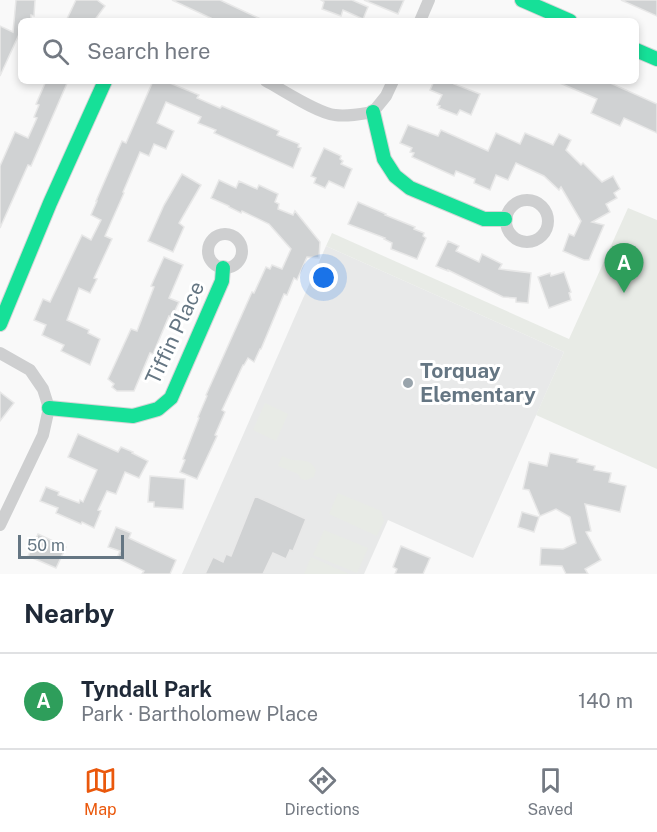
<!DOCTYPE html>
<html lang="en">
<head>
<meta charset="utf-8">
<style>
  body { margin:0; font-family:"Public Sans",sans-serif; background:#f6f6f7; color:#1f2937 }
  .scale { position:absolute; left:18px; bottom:15px; width:106px; box-sizing:border-box; padding-left:6px; border:3px solid #657683; border-top:0; font-size:16px; line-height:21px; white-space:nowrap; color:#657683; -webkit-text-stroke:4px #fff; paint-order:stroke }
  .you { position:absolute; left:324px; top:278px; width:21px; height:21px; margin:-15px; border:4px solid #fff; border-radius:50%; background:#1a73e8; box-shadow:0 0 0 9px #1a73e833 }
  .badge { display:grid; place-items:center; width:39px; height:39px; border-radius:50%; background:#ea580c; color:#fff; font-size:20px; font-weight:700 }
  .pin { position:absolute; translate:-50% -50px; filter:drop-shadow(0 2px 3px #0008) }
  .pin::after { content:''; position:absolute; top:32px; width:21px; height:18px; background:inherit; clip-path:polygon(0 0,100% 0,50% 100%) }
  .list { margin:0; padding:0; list-style:none }
  h2 { display:flex; justify-content:space-between; align-items:center; height:78px; margin:0; padding:0 24px; font-size:26px }
  h2 small { font-size:20px; font-weight:400; color:#747a83 }
  .list li { display:grid; grid-template-columns:39px 1fr auto; gap:18px; align-items:center; box-sizing:border-box; height:96px; padding:0 24px; border-top:2px solid #e0e1e3 }
  .list b { display:block; font-size:22px; white-space:nowrap }
  .list p { margin:0; font-size:20px; white-space:nowrap; color:#747a83 }
  .list em { font-size:20px; font-style:normal; color:#747a83 }
  .icon { flex:none; width:33px; height:33px; fill:none; stroke:currentColor; stroke-width:2; stroke-linecap:round; stroke-linejoin:round }
  .map { position:relative; flex:none; width:657px; height:574px; overflow:hidden }
  .search { position:absolute; background:#fff; box-shadow:0 3px 9px #0003; left:18px; right:18px; top:18px; height:66px; display:flex; align-items:center; gap:15px; box-sizing:border-box; padding:0 21px; border-radius:9px; color:#747a83; font-size:22px }
  .sheet { height:174px; background:#fff }
  nav { display:flex; justify-content:space-around; align-items:center; box-sizing:border-box; height:84px; border-top:2px solid #e0e1e3; background:#fff; font-size:16px; color:#747a83 }
  nav a { display:grid; justify-items:center; gap:3px }
  nav .on { color:#ea580c }
  .map>svg:first-child { display:block }
  .built { fill:#e8e9e9 }
  .green { fill:#e8ebe6 }
  .building { fill:#d0d2d3; stroke:#e8e8e8; stroke-width:1.5 }
  .lines { fill:none; stroke-linecap:round; stroke-linejoin:round }
  .fast-casing { stroke:#d5d6d7; stroke-width:16 }
  .street { stroke:#cecfd0; stroke-width:12 }
  .fast { stroke:#16e098; stroke-width:14 }
  .poi-dot { fill:#99a4ac; stroke:#fff; stroke-width:2 }
  .labels { text-anchor:middle; stroke-width:6; stroke-linejoin:round; paint-order:stroke }
  .street-label { font-size:21px; fill:#657683; stroke:#fff }
  .poi-label { font-size:21px; font-weight:bold; fill:#657683; stroke:#fff; text-anchor:start }
</style>
</head>
<body>
<div class="map">
<svg width="657" height="574" viewBox="0 0 657 574">
  <rect width="100%" height="100%" fill="#f9f9f9"/>
  <!-- built -->
  <path class="built" d="M326,246l238,106 -91,206 -85,-38 -24,54h-182z"/>
  <!-- green -->
  <g class="green">
    <path d="M628,208l29,12v249l-121,-54 28,-63 -238,-106 6,-13 237,106z"/>
    <path d="M265,403l23,11 -12,27 -23,-11z"/>
    <path d="M282,456c4,2 7,3 11,4 11,1 17,-1 23,10l-2,7 -8,3 -5,-1 -3,-5 -20,-8z"/>
    <path d="M338,493l43,18 3,10 -7,15 -48,-22z"/>
    <path d="M324,530l44,18 -11,25 -44,-18z"/>
    <path d="M311,557l38,17h-45z"/>
  </g>
  <!-- building -->
  <g class="building">
    <path d="M16,0h19l-1,16 -3,-1v6h-10v9l-21,46v-50l13,6z"/>
    <path d="M76,0h21l8,6 -11,15h-28z"/>
    <path d="M172,0h48l45,21h-48z"/>
    <path d="M321,0h31l16,7 -5,12 -20,-9 -2,6 -19,-7 2,-7z"/>
    <path d="M364,0h40l-6,14z"/>
    <path d="M621,0h36v16z"/>
    <path d="M46,81h22l-37,85 -3,-1 -28,63v-62l15,-34 13,6 9,-20 -3,-1 5,-12 -3,-1z"/>
    <path d="M153,81h12l34,14 -2,3 23,10 2,-2 57,25 -2,4 22,9 -1,3 3,1 -8,20 -79,-35 2,-3 -18,-7 3,-6 -35,-15 -9,21 17,8 -8,18 -12,-5 -5,12 -9,-4 -17,40 1,1 -19,43 7,3 -18,39 3,1 -7,14 -11,-5 -12,32 22,10 -1,3 12,6 -10,26 -29,-14 3,-6 -22,-10 4,-10 -12,-5 9,-21 7,3 32,-67 9,5 10,-20 -10,-5 6,-14h-1l26,-60 4,2z"/>
    <path d="M434,81h22l-2,3 26,10 -9,21 -11,-5 -3,5 -18,-7 1,-2 -3,-1 5,-10 -12,-5z"/>
    <path d="M555,81h51l51,23v29l-33,-15 -4,8 -29,-13 6,-14z"/>
    <path d="M408,125l30,11 3,-6 47,21 8,-18 24,11 5,-11 28,12 6,-11 12,6 -5,10 15,15 2,-2 19,19 11,-6 7,13 -6,4 3,5 -11,6 4,8 -18,10 12,3 -15,35h-5l-21,-9 6,-17 5,2 7,-15 -20,-34 -2,3 -15,-14 -28,-13 -8,17 -12,-5 -6,15 -16,-7 1,-4 -19,-8 -2,5 -42,-19 2,-4 -4,-1 2,-4 -12,-5z"/>
    <path d="M324,148l17,8 -1,3 3,2 -2,3 11,5 -8,19 -15,-7 -4,7 -11,-5 2,-5 -5,-2z"/>
    <path d="M182,174l19,11 -22,38 5,4 -11,25 -25,-11 16,-36z"/>
    <path d="M219,180l17,8 3,-7 18,8 2,-4 19,9 -3,8 4,2 -1,5 15,6 2,-4 25,31 -1,16 -12,-1 -10,23 -3,-2 -7,17 -3,-1 -23,55h-1l-6,13 -6,-4 -4,7h-1l-21,45 3,2 -10,23 2,1 -20,43 -17,-7 5,-12 -2,-1 16,-41 -1,-1 9,-21 -1,-1 46,-103 2,1 12,-26 4,2 2,-4 10,4 9,-20 -22,-25 -27,-13 -1,2 -12,-6v-1l-18,-8z"/>
    <path d="M358,202l28,12 -1,1 30,12 -1,2 10,4 -1,3 3,2 -9,21 -26,-10 1,-6 -8,-4 1,-1 -37,-14z"/>
    <path d="M448,241l11,5 -3,5 23,11 3,-8 20,10 -3,5 32,4 -3,30 -12,-1v-4l-13,-1 -55,-27v1l-12,-5z"/>
    <path d="M164,257l19,8 -14,33 10,4 -7,15 -3,-1 -16,38 -3,-1 -16,38h-17l-5,-4 2,-3 -6,-5 23,-50 6,2 17,-44 -3,-1z"/>
    <path d="M564,272l7,20 -2,1 2,7 -22,8 -11,-31 12,-4 1,3z"/>
    <path d="M0,392l14,11 -14,18z"/>
    <path d="M78,434l40,18 3,-5 12,5 -1,1 16,8 -9,17 -14,-6 -9,22 -9,-3 -9,19 3,1 -7,17 -12,-6 -1,2 -25,-11 2,-5 -18,-7 6,-14 13,5 -1,3 21,8 1,-3 3,2 14,-32 -29,-13z"/>
    <path d="M550,453l28,6 -1,3 18,4 -1,4 17,3 -2,9 17,4 -6,26 -35,-8 6,27 -5,1 15,28 -16,9 3,5h-22l-4,-8 -22,-1 1,-17 22,1 13,-6 -6,-26 -14,-8 -16,7 -11,-26 -6,-1 6,-27 18,4z"/>
    <path d="M150,476l35,3 -2,30 -29,-2v-5h-6z"/>
    <path d="M255,496l51,23 -13,32 -3,-1 -4,9 -13,-6 -10,21h-58l8,-17 10,5 3,-8 5,2z"/>
    <path d="M522,512l17,5 -5,15 -16,-5z"/>
    <path d="M116,527l15,6 -2,5 47,22 -6,14h-28l2,-3 -27,-13 3,-7 -12,-4z"/>
    <path d="M38,534l28,13 -10,21 -28,-12z"/>
    <path d="M401,546l29,12 -7,16h-28l2,-5 -4,-2z"/>
  </g>
  <g class="lines">
    <!-- fast casing -->
    <g class="fast-casing">
      <g id="fast">
        <path d="M522,0l48,21"/>
        <path d="M636,50l21,9"/>
        <path d="M373,112l11,47 11,17 15,12 74,31h21"/>
        <path d="M0,324l50,-121 55,-122"/>
        <path d="M49,408l84,8 25,-7 13,-11 51,-117 1,-13"/>
      </g>
    </g>
    <!-- street -->
    <g class="street">
      <path d="M420,21l9,-21"/>
      <path d="M266,81c17,9 51,32 69,34 12,2 26,-1 38,-3l13,-16 7,-15"/>
      <circle cx="527" cy="221" r="21"/>
      <circle cx="225" cy="251" r="17"/>
      <path d="M0,353l30,17 13,19 6,19 -6,27 -43,90"/>
    </g>
    <!-- fast -->
    <use href="#fast" class="fast"/>
  </g>
  <!-- markers -->
  <circle class="poi-dot" cx="408" cy="383" r="6"/>
  <g class="labels">
    <!-- street labels -->
    <g class="street-label">
      <text transform="translate(175 333) rotate(-65)" y="7">Tiffin Place</text>
    </g>
    <!-- poi labels -->
    <g class="poi-label">
      <text x="420" y="378">Torquay<tspan x="420" dy="24">Elementary</tspan></text>
    </g>
  </g>
</svg>
<div class="scale">50 m</div>
<div class="you"></div>
<div class="pin badge" style="left:624px;top:293px;background:#2e9e5b">A</div>
<div class="search"><svg class="icon" aria-label="search" viewBox="0 0 24 24"><circle cx="10" cy="10" r="6"/><path d="M15 15l6 6"/></svg>Search here</div>
</div>
<section class="sheet">
<h2>Nearby<small></small></h2>
<ul class="list">
<li><span class="badge" style="background:#2e9e5b">A</span><div><b>Tyndall Park</b><p>Park · Bartholomew Place</p></div><em>140 m</em></li>
</ul>
</section>
<nav>
<a class="on"><svg class="icon" aria-label="map" viewBox="0 0 24 24"><path d="M3 6l6-2 6 2 6-2v14l-6 2-6-2-6 2zM9 4v14M15 6v14"/></svg>Map</a>
<a><svg class="icon" aria-label="directions" viewBox="0 0 24 24"><path d="M12 3l9 9-9 9-9-9zM9 14v-3h6M13 9l2 2-2 2"/></svg>Directions</a>
<a><svg class="icon" aria-label="saved" viewBox="0 0 24 24"><path d="M7 4h10v16l-5-4-5 4z"/></svg>Saved</a>
</nav>
</body>
</html>
